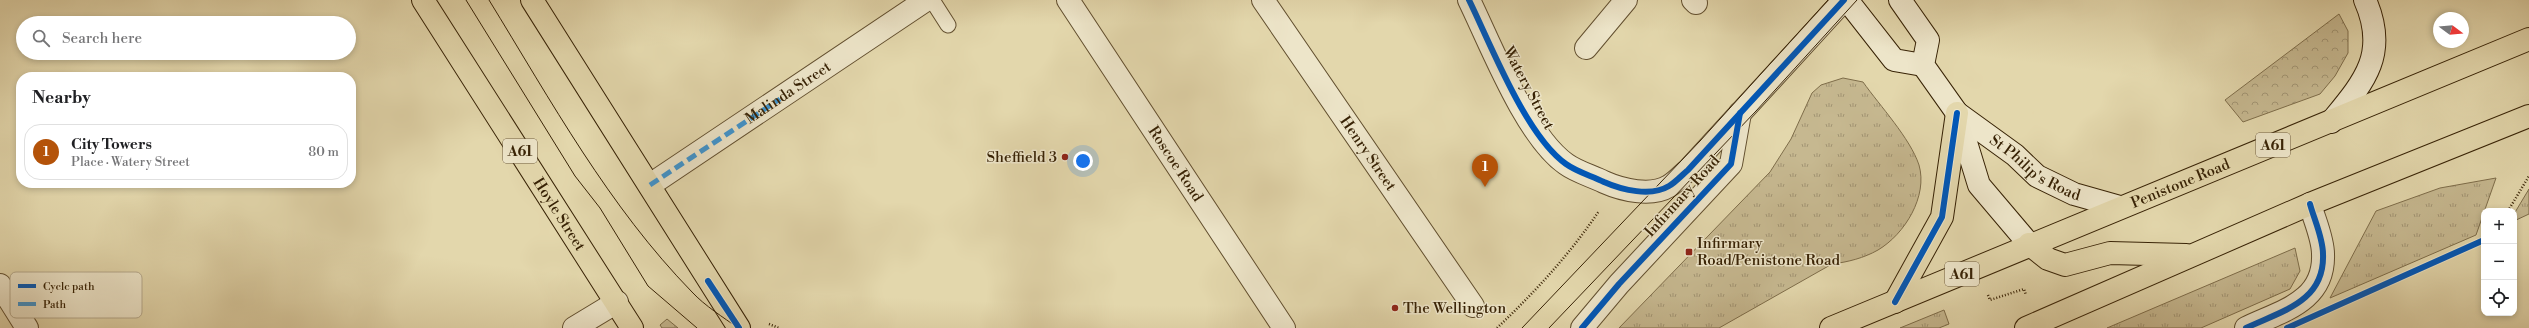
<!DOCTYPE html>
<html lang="en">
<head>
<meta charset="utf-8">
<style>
  body { margin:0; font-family:"Libre Bodoni",serif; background:#f2f2f2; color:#202124 }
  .controls { position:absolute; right:12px; bottom:12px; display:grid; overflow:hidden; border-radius:8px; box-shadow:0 2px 6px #0003 }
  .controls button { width:36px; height:36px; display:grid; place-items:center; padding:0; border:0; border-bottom:1px solid #e0e0e0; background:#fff; color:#202124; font:20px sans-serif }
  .compass { position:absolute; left:2433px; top:12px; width:36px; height:36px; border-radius:50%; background:#fff; box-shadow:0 2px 6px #0003; rotate:106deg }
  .you { position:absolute; left:1083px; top:161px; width:14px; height:14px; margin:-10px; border:3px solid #fff; border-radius:50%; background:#1a73e8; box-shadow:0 0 0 6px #1a73e833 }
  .badge { display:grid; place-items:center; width:26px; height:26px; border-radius:50%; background:#b45309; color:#fff; font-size:13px; font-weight:700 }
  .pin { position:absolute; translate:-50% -33px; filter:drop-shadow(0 1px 2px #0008) }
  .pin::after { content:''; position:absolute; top:21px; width:14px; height:12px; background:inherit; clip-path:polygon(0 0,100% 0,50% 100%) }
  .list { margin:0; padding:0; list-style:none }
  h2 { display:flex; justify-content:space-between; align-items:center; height:52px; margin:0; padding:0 16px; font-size:17px }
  h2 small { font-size:13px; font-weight:400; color:#757577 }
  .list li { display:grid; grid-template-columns:26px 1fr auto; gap:12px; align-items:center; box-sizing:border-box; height:56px; margin:0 8px 8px; padding:0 8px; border:1px solid #e0e0e0; border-radius:16px }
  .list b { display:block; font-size:15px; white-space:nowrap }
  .list p { margin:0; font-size:13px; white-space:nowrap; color:#757577 }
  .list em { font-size:13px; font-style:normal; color:#757577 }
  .icon { flex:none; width:22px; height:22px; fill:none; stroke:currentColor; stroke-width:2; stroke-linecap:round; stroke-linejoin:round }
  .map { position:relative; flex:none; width:2529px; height:328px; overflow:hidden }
  .search { position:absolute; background:#fff; box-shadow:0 2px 6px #0003; left:16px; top:16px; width:340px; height:44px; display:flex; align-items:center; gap:10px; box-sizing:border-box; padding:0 14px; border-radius:22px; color:#757577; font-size:15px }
  .panel { position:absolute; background:#fff; box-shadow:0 2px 6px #0003; left:16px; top:72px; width:340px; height:116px; border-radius:16px }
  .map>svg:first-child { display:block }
  .grass { fill:url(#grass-tufts); stroke:#7e6d4a }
  .forest { fill:url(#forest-crowns); stroke:#7e6d4a }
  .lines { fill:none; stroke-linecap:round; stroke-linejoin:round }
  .lane-casing { stroke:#624f2f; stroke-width:17 }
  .street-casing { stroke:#624f2f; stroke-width:24 }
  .secondary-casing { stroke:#372205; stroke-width:24 }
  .highway-casing { stroke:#372205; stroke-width:24 }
  .path { stroke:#372205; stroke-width:2.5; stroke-dasharray:1 2; stroke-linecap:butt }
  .lane { stroke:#ede5c9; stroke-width:15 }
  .street { stroke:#ede5c9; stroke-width:22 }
  .secondary { stroke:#ede5c9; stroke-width:22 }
  .highway { stroke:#e3d7ac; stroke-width:22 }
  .tram { stroke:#372205; stroke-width:1 }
  .quiet { stroke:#3e95d1; stroke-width:5; stroke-dasharray:10 5; stroke-linecap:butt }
  .cycleway-casing { stroke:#ede5c9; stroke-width:8 }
  .cycleway { stroke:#0057b8; stroke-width:6 }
  .poi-dot { fill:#8f2418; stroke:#ede5c9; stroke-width:1.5 }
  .labels { text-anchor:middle; stroke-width:3; stroke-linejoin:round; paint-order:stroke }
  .shield { fill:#ede5c9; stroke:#6e5c40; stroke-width:1 }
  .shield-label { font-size:14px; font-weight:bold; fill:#372205 }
  .street-label { font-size:15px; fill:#372205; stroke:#ede5c9 }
  .poi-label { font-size:15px; fill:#372205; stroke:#ede5c9; text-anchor:start }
  .key { fill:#ede5c9; stroke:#b6aa8e; stroke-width:1 }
  .key-label { font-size:11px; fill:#372205 }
</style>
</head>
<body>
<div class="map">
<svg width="2529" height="328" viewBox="0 0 2529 328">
  <defs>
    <pattern id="grass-tufts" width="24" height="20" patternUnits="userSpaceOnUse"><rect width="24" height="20" fill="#c6b890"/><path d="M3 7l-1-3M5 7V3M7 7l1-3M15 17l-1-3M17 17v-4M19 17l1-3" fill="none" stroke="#a29574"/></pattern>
    <pattern id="forest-crowns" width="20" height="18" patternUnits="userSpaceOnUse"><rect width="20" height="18" fill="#c6b890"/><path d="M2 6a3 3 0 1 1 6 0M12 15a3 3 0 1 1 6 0" fill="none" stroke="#a29574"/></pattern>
  </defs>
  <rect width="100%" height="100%" fill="#e3d7ac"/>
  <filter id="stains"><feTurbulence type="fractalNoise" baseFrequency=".005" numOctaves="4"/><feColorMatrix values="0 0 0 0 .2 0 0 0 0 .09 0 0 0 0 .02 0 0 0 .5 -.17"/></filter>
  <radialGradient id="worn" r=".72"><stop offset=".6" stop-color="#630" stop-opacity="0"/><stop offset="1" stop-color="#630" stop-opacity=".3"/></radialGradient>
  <!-- grass -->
  <g class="grass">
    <path d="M1843,78l20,4c17,24 47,56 56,83 9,31 -14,69 -41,85 -14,8 -30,12 -46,14l-113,64h-100l151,-156 21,-33 21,-46 9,-8z"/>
    <path d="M2496,178l-20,57 -146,63 46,-87 64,-23z"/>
    <path d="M2529,189v25l-15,7v-7z"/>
    <path d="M2295,248l5,23 -10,18 -89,39h-94z"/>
    <path d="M1944,310l5,14 -10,4h-39z"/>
    <path d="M667,319l11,9h-16l-2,-3z"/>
  </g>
  <!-- forest -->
  <path class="forest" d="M2339,14l9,17v22l-13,23 -15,18 -77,28 -18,-22z"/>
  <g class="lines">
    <!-- lane casing -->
    <g class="lane-casing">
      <path id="lane" d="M932,0l16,25"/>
    </g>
    <!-- street casing -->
    <g class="street-casing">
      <g id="street">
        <path id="s1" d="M1068,0l216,328"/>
        <path id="s2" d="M1263,0l210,306"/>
        <path d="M1469,0c22,45 57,136 97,164 11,8 26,12 38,18 18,8 47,15 65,4 7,-4 13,-11 19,-16l156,-170"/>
        <path d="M1693,0l3,3"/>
        <path d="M1586,48l40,-48"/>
        <path id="s3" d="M650,185l276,-185"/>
        <path d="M0,285l27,43"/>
        <path d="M574,328l43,-26"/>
        <path d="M1582,328l37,-44 112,-120 9,-51"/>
        <path d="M2246,328c35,-17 79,-26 77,-74 0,-16 -9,-35 -13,-50"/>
      </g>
    </g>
    <!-- secondary casing -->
    <g class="secondary-casing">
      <g id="secondary">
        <path d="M1847,0l47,60 29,5"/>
        <path d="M1900,0l28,40 -5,25 34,48 22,72 50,59"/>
        <path id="s4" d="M1957,113l58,42 22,21 37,18 46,13"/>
        <path d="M2331,122c33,-40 58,-68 34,-122"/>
      </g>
    </g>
    <!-- highway casing -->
    <g class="highway-casing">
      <g id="highway">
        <path id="s5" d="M423,0l209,328"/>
        <path d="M532,0l207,328"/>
        <path d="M2029,244l19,15 17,6 45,-12 76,2"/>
        <path d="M1895,302l47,-85 15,-104"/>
        <path id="s6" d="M1831,328l698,-289"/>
        <path d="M2026,328l284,-124 219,-88"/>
      </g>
    </g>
    <!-- path -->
    <g class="path">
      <path d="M2508,211l21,-35"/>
      <path d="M1988,295l2,5 34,-11 2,6"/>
      <path d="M769,324l10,4"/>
      <path d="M1497,328c38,-36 73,-74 102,-117"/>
    </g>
    <!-- lane -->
    <use href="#lane" class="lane"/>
    <!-- street -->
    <use href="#street" class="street"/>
    <!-- secondary -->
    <use href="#secondary" class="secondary"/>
    <!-- highway -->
    <use href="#highway" class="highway"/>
    <!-- tram -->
    <g class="tram">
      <path d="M466,0l109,176 25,32 48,78 49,42"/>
      <path d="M489,0c62,101 120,207 203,292 13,14 31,25 46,36"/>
      <path d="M1522,328l178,-187 128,-141"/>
      <path d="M1549,328l207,-217 101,-111"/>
    </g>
    <!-- quiet -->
    <path class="quiet" d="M650,185l130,-86"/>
    <!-- cycleway casing -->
    <g class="cycleway-casing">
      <g id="cycleway">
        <path d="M1469,0c22,45 57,136 97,164 11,8 26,12 38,18 18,8 47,15 65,4 7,-4 13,-11 19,-16l156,-170"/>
        <path d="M708,281l31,47"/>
        <path d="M1895,302l47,-85 15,-104"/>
        <path d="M1582,328l37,-44 112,-120 9,-51"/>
        <path d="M2246,328c35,-17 79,-26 77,-74 0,-16 -9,-35 -13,-50"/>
        <path d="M2287,328l197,-88"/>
      </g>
    </g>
    <!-- cycleway -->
    <use href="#cycleway" class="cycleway"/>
  </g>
  <!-- markers -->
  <g class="poi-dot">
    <circle cx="1065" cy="157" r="4"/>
    <rect x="1685" y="248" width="8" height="8" rx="2"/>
    <circle cx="1395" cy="308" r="4"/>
  </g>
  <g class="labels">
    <!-- shield labels -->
    <g class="shield">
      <rect x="2256" y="133" width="34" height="24" rx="3"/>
      <rect x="503" y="139" width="34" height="24" rx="3"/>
      <rect x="1945" y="262" width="34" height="24" rx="3"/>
    </g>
    <g class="shield-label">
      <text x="2273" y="150">A61</text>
      <text x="520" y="156">A61</text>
      <text x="1962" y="279">A61</text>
    </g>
    <!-- street labels -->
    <g class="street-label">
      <text transform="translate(1529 88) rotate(62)" y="5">Watery Street</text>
      <text dy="5" stroke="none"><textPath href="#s3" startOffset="166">Malinda Street</textPath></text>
      <text dy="5" stroke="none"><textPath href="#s2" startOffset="186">Henry Street</textPath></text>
      <text dy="5" stroke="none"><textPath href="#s1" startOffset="196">Roscoe Road</textPath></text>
      <text dy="5" stroke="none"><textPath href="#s4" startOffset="96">St Philip's Road</textPath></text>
      <text dy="5" stroke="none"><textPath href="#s6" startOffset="378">Penistone Road</textPath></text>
      <text transform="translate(1682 196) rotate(-48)" y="5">Infirmary Road</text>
      <text dy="5" stroke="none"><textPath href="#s5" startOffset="254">Hoyle Street</textPath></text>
    </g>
    <!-- poi labels -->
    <g class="poi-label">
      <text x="1057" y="162" text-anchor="end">Sheffield 3</text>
      <text x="1697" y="248">Infirmary<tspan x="1697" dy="17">Road/Penistone Road</tspan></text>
      <text x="1403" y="313">The Wellington</text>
    </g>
  </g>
  <!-- legend -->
  <rect x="10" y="272" width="132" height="46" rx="6" class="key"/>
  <rect x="18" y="284" width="18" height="4" fill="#0057b8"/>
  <rect x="18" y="302" width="18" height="4" fill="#3e95d1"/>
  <g class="key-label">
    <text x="43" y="290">Cycle path</text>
    <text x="43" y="308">Path</text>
  </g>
  <rect width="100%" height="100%" filter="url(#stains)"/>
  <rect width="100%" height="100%" fill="url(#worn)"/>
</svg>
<div class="controls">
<button>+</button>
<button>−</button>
<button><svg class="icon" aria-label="locate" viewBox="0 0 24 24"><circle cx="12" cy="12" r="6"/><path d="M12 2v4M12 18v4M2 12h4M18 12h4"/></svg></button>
</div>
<svg class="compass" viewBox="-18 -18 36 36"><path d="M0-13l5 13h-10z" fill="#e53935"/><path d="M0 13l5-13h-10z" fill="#757577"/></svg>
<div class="you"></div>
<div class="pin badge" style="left:1485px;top:187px">1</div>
<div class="search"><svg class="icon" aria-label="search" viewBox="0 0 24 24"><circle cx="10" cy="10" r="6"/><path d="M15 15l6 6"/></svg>Search here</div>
<section class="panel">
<h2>Nearby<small></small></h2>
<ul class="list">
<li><span class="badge">1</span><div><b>City Towers</b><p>Place · Watery Street</p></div><em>80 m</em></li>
</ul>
</section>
</div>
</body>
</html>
